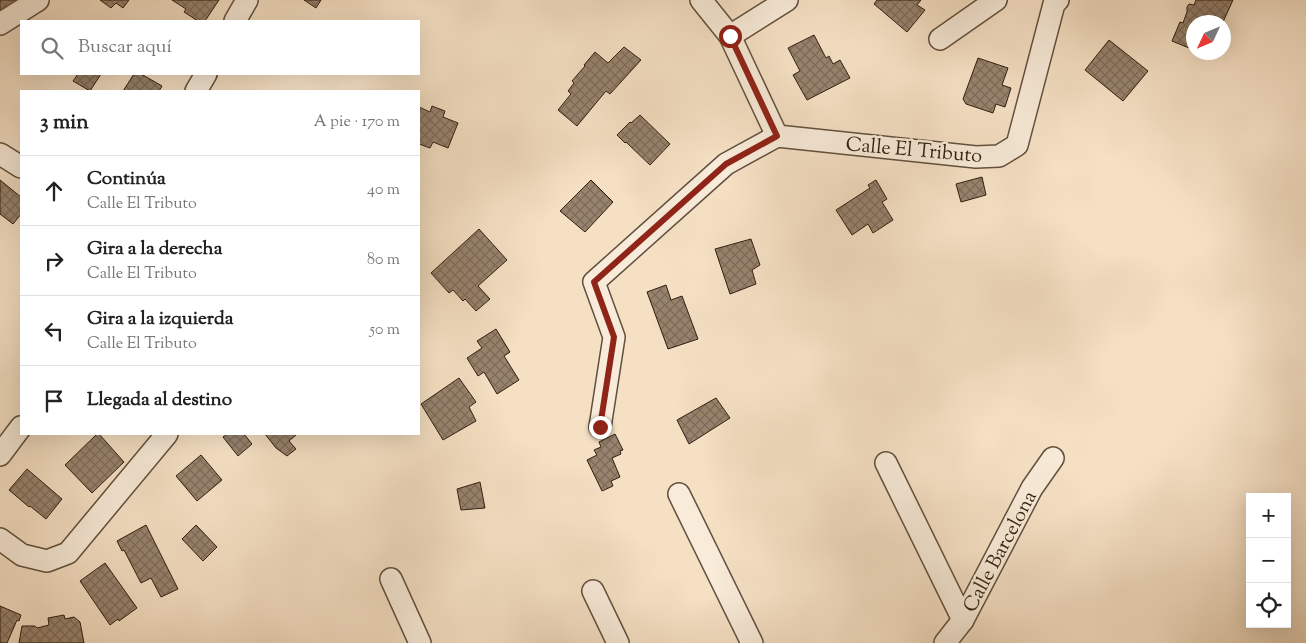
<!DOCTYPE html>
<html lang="es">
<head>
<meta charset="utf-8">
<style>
  body { margin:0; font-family:"Sorts Mill Goudy",serif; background:#f2f2f2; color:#222 }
  .controls { position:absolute; right:15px; bottom:15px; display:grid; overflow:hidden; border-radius:0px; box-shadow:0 5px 20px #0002 }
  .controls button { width:45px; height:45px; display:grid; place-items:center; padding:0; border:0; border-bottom:1px solid #e0e0e0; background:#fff; color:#222; font:25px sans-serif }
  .compass { position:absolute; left:1186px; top:15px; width:45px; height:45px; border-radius:50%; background:#fff; box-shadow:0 5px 20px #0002; rotate:226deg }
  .stop { position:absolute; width:15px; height:15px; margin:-11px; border:4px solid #8f2418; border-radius:50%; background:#fff }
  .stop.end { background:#8f2418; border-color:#fff; box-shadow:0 1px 5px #0008 }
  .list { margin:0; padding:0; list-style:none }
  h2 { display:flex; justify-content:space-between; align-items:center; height:65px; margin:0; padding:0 20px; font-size:21px }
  h2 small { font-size:16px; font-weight:400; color:#767676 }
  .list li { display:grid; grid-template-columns:32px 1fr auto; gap:15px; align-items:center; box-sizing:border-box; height:70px; padding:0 20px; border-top:1px solid #e0e0e0 }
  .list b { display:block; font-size:19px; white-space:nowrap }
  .list p { margin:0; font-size:16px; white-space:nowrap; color:#767676 }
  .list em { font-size:16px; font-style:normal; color:#767676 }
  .icon { flex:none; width:28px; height:28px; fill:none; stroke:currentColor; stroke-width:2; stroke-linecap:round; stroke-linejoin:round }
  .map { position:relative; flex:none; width:1306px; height:643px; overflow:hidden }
  .search { position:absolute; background:#fff; box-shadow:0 5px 20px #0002; left:20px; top:20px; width:400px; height:55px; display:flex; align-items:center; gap:12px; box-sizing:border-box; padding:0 18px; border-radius:0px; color:#767676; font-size:19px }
  .panel { position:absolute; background:#fff; box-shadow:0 5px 20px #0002; left:20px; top:90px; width:400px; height:345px; border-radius:0px }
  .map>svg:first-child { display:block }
  .building { fill:url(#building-cross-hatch); stroke:#311f10 }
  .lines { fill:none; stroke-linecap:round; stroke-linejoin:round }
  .minor-casing { stroke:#624f3d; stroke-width:24 }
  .minor { stroke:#f8ebd9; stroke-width:21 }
  .route { stroke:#8f2418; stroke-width:6 }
  .labels { text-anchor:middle; stroke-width:5; stroke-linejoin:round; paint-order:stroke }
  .street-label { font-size:20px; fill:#311f10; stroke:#f8ebd9 }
</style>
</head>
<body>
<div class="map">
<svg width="1306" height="643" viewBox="0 0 1306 643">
  <defs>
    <pattern id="building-cross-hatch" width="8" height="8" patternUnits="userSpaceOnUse" patternTransform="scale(1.25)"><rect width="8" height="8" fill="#97836e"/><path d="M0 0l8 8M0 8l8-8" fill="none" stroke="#7c6b59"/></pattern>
  </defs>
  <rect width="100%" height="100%" fill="#f5e0c4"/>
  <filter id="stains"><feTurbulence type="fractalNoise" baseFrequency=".004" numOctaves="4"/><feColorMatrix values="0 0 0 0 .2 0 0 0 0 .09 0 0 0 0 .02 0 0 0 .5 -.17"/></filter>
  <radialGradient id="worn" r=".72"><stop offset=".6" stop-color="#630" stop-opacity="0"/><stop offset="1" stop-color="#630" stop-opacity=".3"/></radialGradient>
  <!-- building -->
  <g class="building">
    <path d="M0,0h34l-31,17 -3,-6z"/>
    <path d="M100,0h29l-6,8 -7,-5 -5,5z"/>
    <path d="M172,0h47l-14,21h-7l-14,-9 2,-3z"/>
    <path d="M304,0h17l-5,8z"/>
    <path d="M877,0h44l-4,5 8,5 -18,22 -33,-28z"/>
    <path d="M1196,0h37l-10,22h-29v28l-22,-9 8,-19 3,1 4,-11v-5l2,-3 5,1z"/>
    <path d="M814,35l12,23 3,-2 4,8 7,-4 10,18 -43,22 -14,-25 7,-4 -12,-23z"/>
    <path d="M1109,40l39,31 -25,30 -38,-31z"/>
    <path d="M624,47l17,13 -31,34 -4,-3 -29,35 -19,-16 13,-16 -3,-3 6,-8 -2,-2 13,-15 -1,-1 11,-13 13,11z"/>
    <path d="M1200,52h12l-2,5z"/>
    <path d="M978,58l30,10 -6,17 9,3 -6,19 -9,-3 -3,9 -27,-9 -3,-5z"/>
    <path d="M78,74h23l-11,17 -17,-10z"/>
    <path d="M134,74h7l21,12 -3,5h-36z"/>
    <path d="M432,106l13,5 -2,6 15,6 -10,25 -15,-6 -3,6 -11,-4v-37l11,5z"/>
    <path d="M640,115l30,29 -20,21 -24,-23 -1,1 -8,-8 13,-13 1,1z"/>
    <path d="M982,177l4,18 -25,7 -5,-18z"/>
    <path d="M0,180l21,17v17l-8,10 -13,-10z"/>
    <path d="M591,180l22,22 -28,30 -25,-21z"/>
    <path d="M876,180l11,19 -5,3 11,18 -20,13 -5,-9 -16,11 -16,-25 34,-22 -2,-3z"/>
    <path d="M479,229l28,31 -29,26 12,13 -14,12 -11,-12 -2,2 -10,-11 -4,3 -18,-20z"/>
    <path d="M751,239l9,26 -8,5 4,14 -26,10 -15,-45z"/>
    <path d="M666,285l5,15 11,-4 16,43 -30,10 -21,-57z"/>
    <path d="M496,329l14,23 -6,4 15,24 -22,14 -13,-22 -6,4 -11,-18 15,-10 -5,-7z"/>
    <path d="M459,378l17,24 -7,5 7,14 -33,19 -22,-36z"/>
    <path d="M716,398l14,20 -41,26 -12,-24z"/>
    <path d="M97,434h2l25,28 -32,31 -27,-28z"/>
    <path d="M227,434h17l8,10 -14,12 -15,-19z"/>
    <path d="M265,434h30l1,1 -7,6 7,8 -9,7 -11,-8z"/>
    <path d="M615,434l8,16 -3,1 1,3 -9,4 8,19 -9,4 2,5 -11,5 -15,-31 10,-5 -3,-5 7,-3 -2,-5z"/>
    <path d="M201,455l21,25 -25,21 -21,-25z"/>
    <path d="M27,469l35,30 -16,20 -16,-13 -1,1 -20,-17z"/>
    <path d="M480,482l5,26 -24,2 -4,-21z"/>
    <path d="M146,525l32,64 -17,8 -10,-19 -10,5 -17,-33 -2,1 -5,-10z"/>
    <path d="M196,525l21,22 -14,14 -21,-22z"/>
    <path d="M105,563l32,45 -18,13 -1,-2 -8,6 -30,-44z"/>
    <path d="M0,606l21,9 -2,6 -2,-1 -10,23h-7z"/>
    <path d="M64,615l1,4 9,-2 6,5 4,21h-65l3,-17h13l2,2 12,-3 -1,-7z"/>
  </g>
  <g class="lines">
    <!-- minor casing -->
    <g class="minor-casing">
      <g id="minor">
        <path d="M701,0l29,36 47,100 199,21 23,-1 18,-11 37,-141 4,-4"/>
        <path d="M235,21l12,-21"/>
        <path d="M0,24l38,-24"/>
        <path d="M730,36l57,-36"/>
        <path d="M940,39l56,-39"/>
        <path d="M196,91l10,-17"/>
        <path d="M0,154l21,13"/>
        <path d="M600,427l14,-90 -20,-55 132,-118 51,-28"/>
        <path d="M0,455l21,-28"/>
        <path d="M886,463l77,157"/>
        <path d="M679,494l73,149"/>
        <path d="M0,539l22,16 25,6 21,-8 99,-119"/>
        <path d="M391,579l29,64"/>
        <path d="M593,591l25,52"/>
        <path d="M945,643l18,-23 69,-132 21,-30"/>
      </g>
    </g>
    <!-- minor -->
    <use href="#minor" class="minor"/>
  </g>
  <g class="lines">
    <!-- route -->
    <path class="route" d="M600,427l14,-90 -20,-55 132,-118 51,-28 -47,-100"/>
  </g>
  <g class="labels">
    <!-- street labels -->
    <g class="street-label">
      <text transform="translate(914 149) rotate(5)" y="7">Calle El Tributo</text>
      <text transform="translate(999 551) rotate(-62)" y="7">Calle Barcelona</text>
    </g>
  </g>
  <rect width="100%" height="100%" filter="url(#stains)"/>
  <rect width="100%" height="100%" fill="url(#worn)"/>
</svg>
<div class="controls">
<button>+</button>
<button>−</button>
<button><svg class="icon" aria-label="locate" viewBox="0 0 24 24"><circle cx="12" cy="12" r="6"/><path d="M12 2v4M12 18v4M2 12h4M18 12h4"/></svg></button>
</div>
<svg class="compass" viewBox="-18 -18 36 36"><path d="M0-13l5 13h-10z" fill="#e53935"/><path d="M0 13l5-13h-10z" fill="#767676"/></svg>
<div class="stop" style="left:730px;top:36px"></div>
<div class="stop end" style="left:600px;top:427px"></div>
<div class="search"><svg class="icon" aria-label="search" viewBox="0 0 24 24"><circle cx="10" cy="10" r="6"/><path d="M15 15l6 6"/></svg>Buscar aquí</div>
<section class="panel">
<h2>3 min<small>A pie · 170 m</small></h2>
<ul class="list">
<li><svg class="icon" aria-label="ahead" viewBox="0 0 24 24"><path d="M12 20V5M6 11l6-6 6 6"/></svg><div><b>Continúa</b><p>Calle El Tributo</p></div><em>40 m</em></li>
<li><svg class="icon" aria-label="right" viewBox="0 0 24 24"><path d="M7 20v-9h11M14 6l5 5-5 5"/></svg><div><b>Gira a la derecha</b><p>Calle El Tributo</p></div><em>80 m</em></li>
<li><svg class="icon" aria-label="left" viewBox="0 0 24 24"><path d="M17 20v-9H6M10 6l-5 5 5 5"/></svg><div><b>Gira a la izquierda</b><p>Calle El Tributo</p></div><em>50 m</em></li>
<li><svg class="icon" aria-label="arrive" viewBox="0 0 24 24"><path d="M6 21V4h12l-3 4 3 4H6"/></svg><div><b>Llegada al destino</b></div></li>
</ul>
</section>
</div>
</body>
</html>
